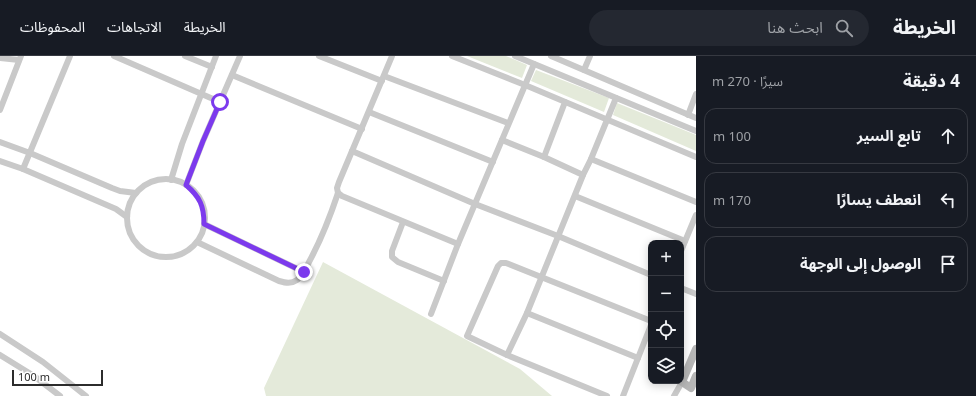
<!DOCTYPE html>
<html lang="ar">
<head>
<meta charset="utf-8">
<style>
  body { margin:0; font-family:"Noto Sans","Noto Sans Arabic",sans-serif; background:#242831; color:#f1f3f6; direction:rtl }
  .controls { position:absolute; right:12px; bottom:12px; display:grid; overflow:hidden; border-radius:8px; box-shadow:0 2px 10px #0003 }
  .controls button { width:36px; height:36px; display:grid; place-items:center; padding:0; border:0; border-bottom:1px solid #363941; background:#171b24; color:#f1f3f6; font:20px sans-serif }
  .scale { position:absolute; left:12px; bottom:10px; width:91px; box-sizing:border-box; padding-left:4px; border:2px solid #2c2c2c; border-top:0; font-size:11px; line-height:14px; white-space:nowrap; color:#2c2c2c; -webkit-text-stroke:3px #fff; paint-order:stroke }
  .stop { position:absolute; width:12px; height:12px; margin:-9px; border:3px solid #7c3aed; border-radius:50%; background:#fff }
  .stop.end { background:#7c3aed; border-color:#fff; box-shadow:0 1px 4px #0008 }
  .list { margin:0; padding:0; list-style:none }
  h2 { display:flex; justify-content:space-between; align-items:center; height:52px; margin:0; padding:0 16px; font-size:17px }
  h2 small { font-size:13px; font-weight:400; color:#9ea1a6 }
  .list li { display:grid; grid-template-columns:26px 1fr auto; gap:12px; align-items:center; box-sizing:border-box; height:56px; margin:0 8px 8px; padding:0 8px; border:1px solid #363941; border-radius:12px }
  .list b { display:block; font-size:15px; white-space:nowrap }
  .list em { font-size:13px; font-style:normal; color:#9ea1a6 }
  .icon { flex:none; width:22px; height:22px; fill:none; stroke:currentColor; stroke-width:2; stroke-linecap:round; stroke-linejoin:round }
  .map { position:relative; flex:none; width:696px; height:340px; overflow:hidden; direction:ltr }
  header { display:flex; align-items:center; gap:24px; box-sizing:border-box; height:56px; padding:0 20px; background:#171b24; border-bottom:1px solid #363941 }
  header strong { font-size:19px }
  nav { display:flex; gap:22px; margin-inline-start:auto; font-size:14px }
  .search { width:280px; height:36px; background:#242831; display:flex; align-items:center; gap:10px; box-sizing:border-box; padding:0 14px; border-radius:22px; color:#9ea1a6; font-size:15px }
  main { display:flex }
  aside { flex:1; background:#171b24 }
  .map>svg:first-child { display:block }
  .green { fill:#e4eada }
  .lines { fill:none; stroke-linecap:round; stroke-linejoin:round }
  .minor { stroke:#c9c9c9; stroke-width:6 }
  .secondary { stroke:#b6b6b6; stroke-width:8 }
  .route { stroke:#7c3aed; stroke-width:5 }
</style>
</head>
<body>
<header>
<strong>الخريطة</strong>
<div class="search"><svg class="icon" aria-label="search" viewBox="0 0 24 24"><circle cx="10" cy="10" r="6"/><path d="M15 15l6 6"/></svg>ابحث هنا</div>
<nav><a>الخريطة</a><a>الاتجاهات</a><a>المحفوظات</a></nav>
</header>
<main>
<aside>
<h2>4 دقيقة<small>سيرًا · 270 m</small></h2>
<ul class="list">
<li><svg class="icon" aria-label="ahead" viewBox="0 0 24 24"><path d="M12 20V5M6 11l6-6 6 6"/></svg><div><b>تابع السير</b></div><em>100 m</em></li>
<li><svg class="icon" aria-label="left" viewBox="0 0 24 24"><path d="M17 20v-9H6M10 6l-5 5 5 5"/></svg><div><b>انعطف يسارًا</b></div><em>170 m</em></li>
<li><svg class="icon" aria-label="arrive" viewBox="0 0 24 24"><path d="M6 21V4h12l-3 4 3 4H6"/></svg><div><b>الوصول إلى الوجهة</b></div></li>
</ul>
</aside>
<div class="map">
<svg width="696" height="340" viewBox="0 0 696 340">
  <rect width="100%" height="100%" fill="#fff"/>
  <!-- green -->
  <g class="green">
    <path d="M467,0h39l21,9 -5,13z"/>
    <path d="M536,14l73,28 -5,14 -73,-31z"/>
    <path d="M617,47l79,32v16l-83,-36z"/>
    <path d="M323,206l197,107 32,27h-286l-2,-8z"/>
  </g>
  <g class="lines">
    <!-- minor -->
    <g class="minor">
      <path d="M114,0l106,46"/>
      <path d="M185,0l27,11"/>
      <path d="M319,0l63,25"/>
      <path d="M452,0l73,29 171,72"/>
      <path d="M515,0l181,75"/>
      <path d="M551,0l145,62"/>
      <path d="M0,2l19,2"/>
      <path d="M584,14l6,-14"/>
      <path d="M232,19l130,54"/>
      <path d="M384,20l124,47"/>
      <path d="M0,54l21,-54"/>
      <path d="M369,56l124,50"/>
      <path d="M688,59l8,-21"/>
      <path d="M502,84l42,17 39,18"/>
      <path d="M0,86l30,11 82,35 8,3 16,2"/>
      <path d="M352,95l123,53 83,32 93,39"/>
      <path d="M544,101l21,-55"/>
      <path d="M591,103l105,43"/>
      <path d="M0,105l23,8 93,40 11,8"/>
      <path d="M23,113l47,-113"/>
      <circle cx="166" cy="162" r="39"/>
      <path d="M171,124l11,-36 34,-88"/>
      <path d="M186,129l17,-44 37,-85"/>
      <path d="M338,137l4,3 116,48"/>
      <path d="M575,140l110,45"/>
      <path d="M403,166l-11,29v6l6,5 46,19"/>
      <path d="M204,168l100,48"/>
      <path d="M197,186l82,39c7,2 12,3 18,-1 6,-4 9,-11 12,-18 12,-22 21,-45 29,-69l-1,-5 2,-6 53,-126"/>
      <path d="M681,195l15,-36"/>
      <path d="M681,232l15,6"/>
      <path d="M527,257l111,45"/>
      <path d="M431,258l27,-70 76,-180"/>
      <path d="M0,278l43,28 43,34"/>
      <path d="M0,299l34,21 26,20"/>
      <path d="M507,299l20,-42 56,-138 8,-16 25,-61"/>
      <path d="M607,340l-100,-41 -40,-19 31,-70 3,-3h5l145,58"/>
      <path d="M623,340l28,-71"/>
      <path d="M674,340l8,-14"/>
    </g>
    <!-- secondary -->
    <path class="secondary" d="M696,293l-14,33 9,6 5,-12"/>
  </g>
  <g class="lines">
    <!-- route -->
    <path class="route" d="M220,46l-17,39 -17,44c14,12 18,21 18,39l100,48"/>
  </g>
</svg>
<div class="controls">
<button>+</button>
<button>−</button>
<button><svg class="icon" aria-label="locate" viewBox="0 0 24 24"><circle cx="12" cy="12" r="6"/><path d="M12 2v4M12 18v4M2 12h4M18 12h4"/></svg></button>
<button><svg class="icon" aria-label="layers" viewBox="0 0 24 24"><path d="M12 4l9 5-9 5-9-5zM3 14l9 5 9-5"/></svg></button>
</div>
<div class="scale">100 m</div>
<div class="stop" style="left:220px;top:46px"></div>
<div class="stop end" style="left:304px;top:216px"></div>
</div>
</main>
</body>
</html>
